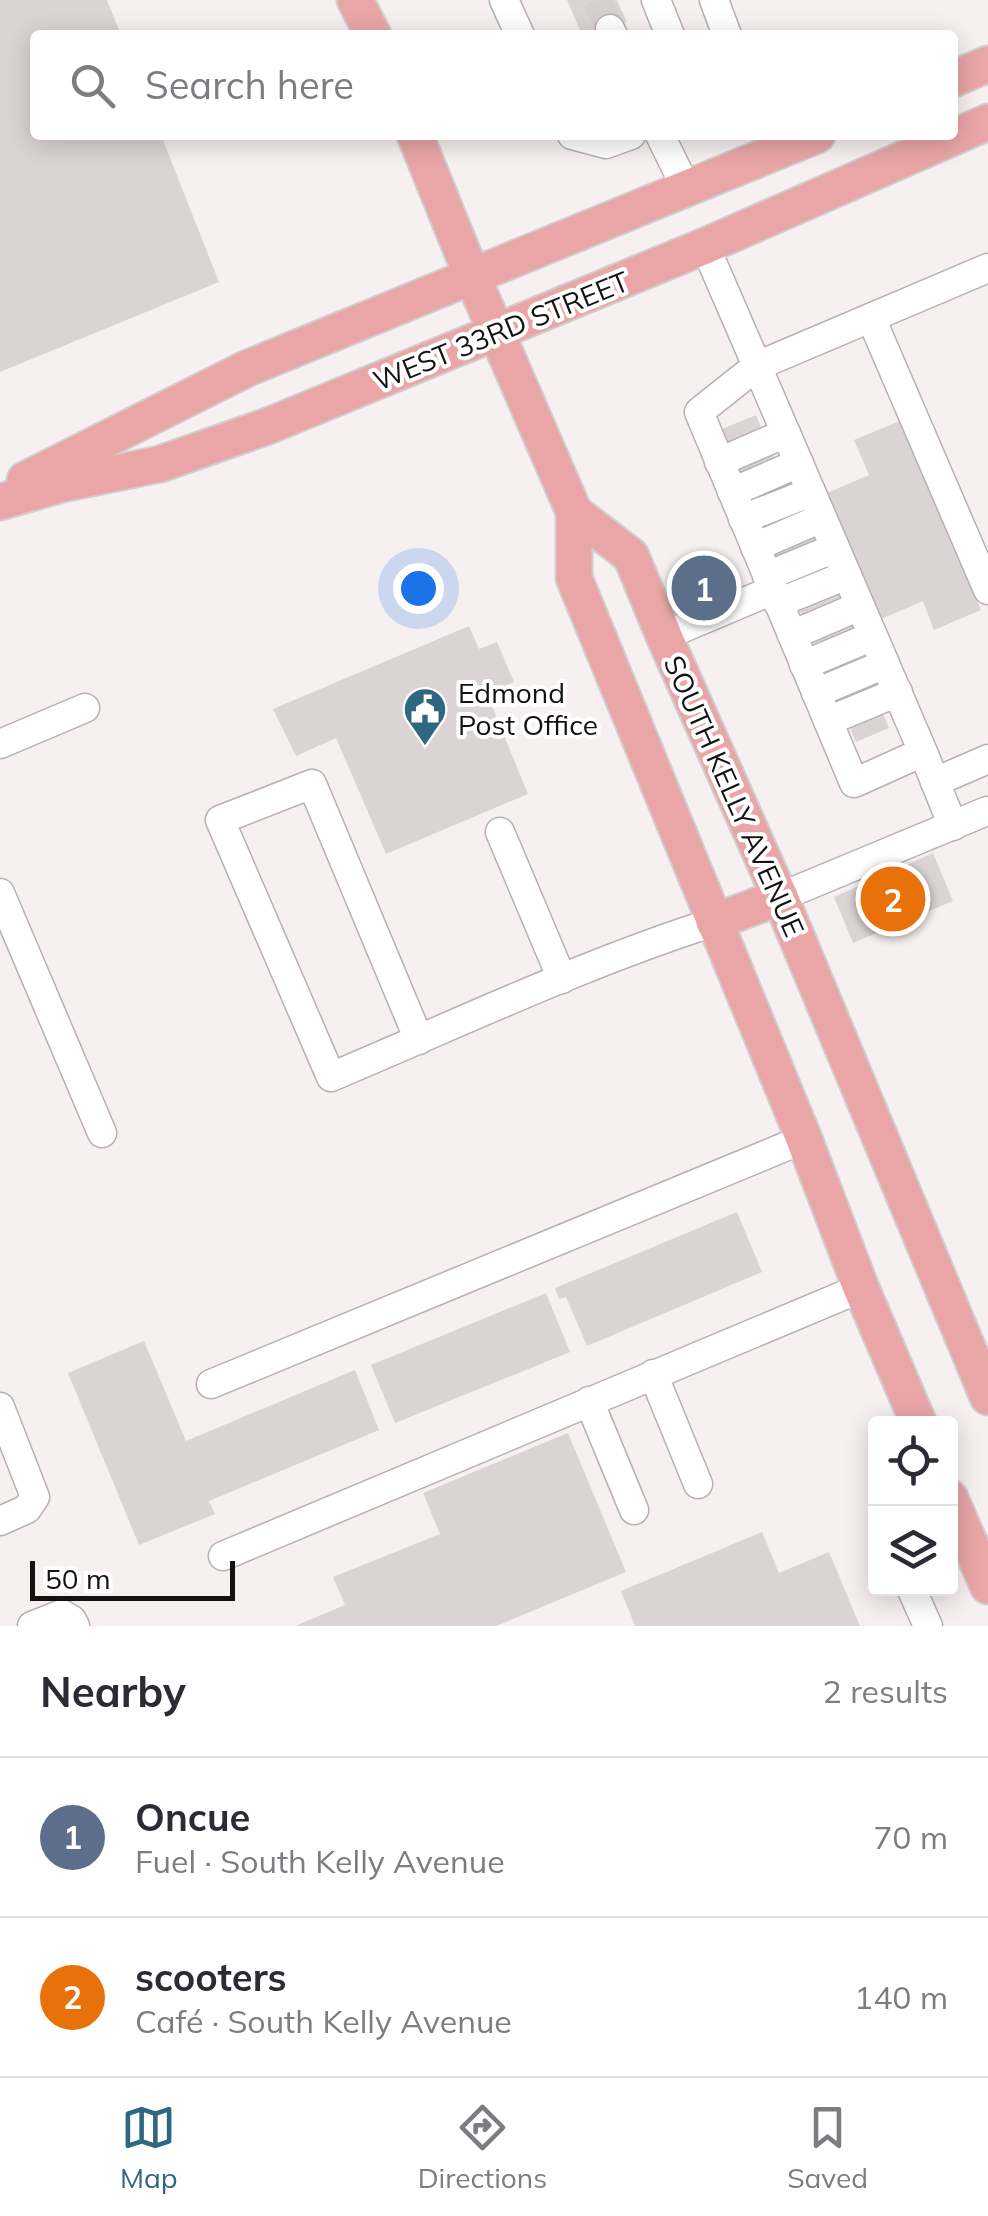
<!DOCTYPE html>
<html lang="en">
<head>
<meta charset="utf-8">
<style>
  body { margin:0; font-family:Mulish,sans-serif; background:#f7f7f7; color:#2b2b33 }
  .controls { position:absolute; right:30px; bottom:30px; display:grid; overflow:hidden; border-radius:10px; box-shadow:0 5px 25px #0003 }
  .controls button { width:90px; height:90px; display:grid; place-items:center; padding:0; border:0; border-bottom:2px solid #e1e1e2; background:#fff; color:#2b2b33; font:50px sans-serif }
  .scale { position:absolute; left:30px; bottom:25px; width:205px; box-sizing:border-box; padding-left:10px; border:5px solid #141111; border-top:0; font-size:28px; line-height:35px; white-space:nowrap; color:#141111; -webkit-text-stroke:8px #fff; paint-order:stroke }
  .you { position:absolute; left:418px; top:588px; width:35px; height:35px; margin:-25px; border:8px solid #fff; border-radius:50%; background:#1a73e8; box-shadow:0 0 0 15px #1a73e833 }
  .badge { display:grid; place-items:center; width:65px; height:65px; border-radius:50%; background:#2f6781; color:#fff; font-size:32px; font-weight:700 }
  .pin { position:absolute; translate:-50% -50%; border:5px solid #fff; box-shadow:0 2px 10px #0006 }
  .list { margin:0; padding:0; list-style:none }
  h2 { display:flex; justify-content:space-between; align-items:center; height:130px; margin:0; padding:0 40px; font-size:42px }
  h2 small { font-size:32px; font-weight:400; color:#7c7c81 }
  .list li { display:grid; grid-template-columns:65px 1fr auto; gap:30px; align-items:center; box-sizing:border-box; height:160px; padding:0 40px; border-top:2px solid #e1e1e2 }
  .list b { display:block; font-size:38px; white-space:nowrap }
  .list p { margin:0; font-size:32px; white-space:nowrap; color:#7c7c81 }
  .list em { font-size:32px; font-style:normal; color:#7c7c81 }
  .icon { flex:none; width:55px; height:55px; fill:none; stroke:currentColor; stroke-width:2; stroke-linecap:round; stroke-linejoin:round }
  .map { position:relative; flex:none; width:988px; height:1626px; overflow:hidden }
  .search { position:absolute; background:#fff; box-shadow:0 5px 25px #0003; left:30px; right:30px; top:30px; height:110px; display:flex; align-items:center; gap:25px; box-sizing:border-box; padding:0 35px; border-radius:10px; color:#7c7c81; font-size:38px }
  .sheet { height:450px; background:#fff }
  nav { display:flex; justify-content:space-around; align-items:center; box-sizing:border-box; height:140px; border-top:2px solid #e1e1e2; background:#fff; font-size:28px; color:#7c7c81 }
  nav a { display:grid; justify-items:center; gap:5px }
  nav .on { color:#2f6781 }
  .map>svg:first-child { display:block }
  .building { fill:#dbd4d4 }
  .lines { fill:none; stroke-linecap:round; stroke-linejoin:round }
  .minor-tunnel { stroke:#d5cfcf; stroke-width:28; stroke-dasharray:28 14; stroke-linecap:butt }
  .minor-casing { stroke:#b7b0b0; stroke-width:31 }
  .major-casing { stroke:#d0cfcf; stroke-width:39 }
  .minor { stroke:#fff; stroke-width:28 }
  .major { stroke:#eaa6a7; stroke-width:35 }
  .labels { text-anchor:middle; stroke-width:8; stroke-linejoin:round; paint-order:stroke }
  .street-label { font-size:28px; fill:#141111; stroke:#fff }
  .poi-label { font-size:28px; fill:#141111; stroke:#fff; text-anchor:start }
</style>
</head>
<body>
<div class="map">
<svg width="988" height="1626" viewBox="0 0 988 1626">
  <rect width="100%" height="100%" fill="#f7f0f0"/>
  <!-- building -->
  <g class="building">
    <path d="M0,0h107l14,35h-86v100h126l58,147 -219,90z"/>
    <path d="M567,0h50l10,22 -31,13h-14z"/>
    <path d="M756,415l30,72 27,12 56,-24 -15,-35 48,-20 79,190 -47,20 -11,-29 -56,24 -11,25 33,78 -33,14 -134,-313z"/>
    <path d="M469,626l10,23 18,-7 17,40 -27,12 41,100 -142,60 -50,-116 -40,18 -23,-47z"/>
    <path d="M933,853l20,48 -100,42 -19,-46z"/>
    <path d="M737,1212l25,60 -175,74 -21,-49 -7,2 -4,-11z"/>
    <path d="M546,1293l24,59 -175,71 -24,-58z"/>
    <path d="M144,1341l42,100 169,-71 24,60 -170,71 6,13 -76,31 -71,-172z"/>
    <path d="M568,1433l58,139 -130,54h-201l50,-21 -12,-28 107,-43 -17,-41z"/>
    <path d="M762,1532l17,41 50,-21 31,74h-225l-14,-35z"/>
  </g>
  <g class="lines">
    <!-- minor-tunnel -->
    <path class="minor-tunnel" d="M597,0l13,29"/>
    <!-- minor casing -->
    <g class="minor-casing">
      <g id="minor">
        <path d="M504,0l16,35"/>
        <path d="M656,0l14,35"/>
        <path d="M714,0l13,35"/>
        <path d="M610,29l3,6"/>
        <path d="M572,135l34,9 25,-9"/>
        <path d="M660,135l26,53"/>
        <path d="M705,246l52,120 231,-98"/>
        <path d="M871,318l117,272"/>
        <path d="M719,462l67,-29"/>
        <path d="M732,492l67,-29"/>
        <path d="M743,519l68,-27"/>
        <path d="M755,547l67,-29"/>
        <path d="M767,576l68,-28"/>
        <path d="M778,603l69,-28"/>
        <path d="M792,635l68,-29"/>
        <path d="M664,636l109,-46"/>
        <path d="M804,665l69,-29"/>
        <path d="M816,693l69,-29"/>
        <path d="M828,721l70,-29"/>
        <path d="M0,744l85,-36"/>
        <path d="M923,752l-166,-386 -58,46 155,371 69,-31 30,74"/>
        <path d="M935,782l53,-23"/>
        <path d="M500,832l62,147"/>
        <path d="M0,893l102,240"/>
        <path d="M780,897l207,-86"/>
        <path d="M419,1040l-107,-256 -92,36 111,257c126,-53 252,-113 383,-155"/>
        <path d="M653,1374l45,110"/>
        <path d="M211,1384l593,-245"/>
        <path d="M589,1401l45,109"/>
        <path d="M0,1407l35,90 -8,12 -27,12"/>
        <path d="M223,1556l638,-268"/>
        <path d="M911,1588l17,38"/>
        <path d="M32,1626l30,-12 10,6 3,6"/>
      </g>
    </g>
    <!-- major casing -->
    <g class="major-casing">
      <g id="major">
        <path d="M355,0l18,35"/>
        <path d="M953,79l35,-15"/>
        <path d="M415,135l57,141 102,236v66l230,561 57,149 58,136"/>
        <path d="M25,480l223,-112 569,-233"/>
        <path d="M0,502l62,-18 98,-20 108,-38 437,-180 283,-124"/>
        <path d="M574,512l57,44 33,80 116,261 208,500"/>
        <path d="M714,922l66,-25"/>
        <path d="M950,1498l38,88"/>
      </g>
    </g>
    <!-- minor -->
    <use href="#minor" class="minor"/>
    <!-- major -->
    <use href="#major" class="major"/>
  </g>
  <!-- icons -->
  <defs>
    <g id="civic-pin" transform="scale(2.25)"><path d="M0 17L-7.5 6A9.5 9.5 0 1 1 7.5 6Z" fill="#2f6781" stroke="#fff"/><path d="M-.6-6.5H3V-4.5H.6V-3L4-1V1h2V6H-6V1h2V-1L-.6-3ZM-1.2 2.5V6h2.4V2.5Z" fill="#fff"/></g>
  </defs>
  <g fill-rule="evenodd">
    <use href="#civic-pin" x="425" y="709"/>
  </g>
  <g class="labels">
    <!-- street labels -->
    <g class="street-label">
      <text transform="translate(501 331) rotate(-22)" y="10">WEST 33RD STREET</text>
      <text transform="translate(734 796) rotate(66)" y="10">SOUTH KELLY AVENUE</text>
    </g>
    <!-- poi labels -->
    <g class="poi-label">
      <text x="458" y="703">Edmond<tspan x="458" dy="32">Post Office</tspan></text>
    </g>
  </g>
</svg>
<div class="controls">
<button><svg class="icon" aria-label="locate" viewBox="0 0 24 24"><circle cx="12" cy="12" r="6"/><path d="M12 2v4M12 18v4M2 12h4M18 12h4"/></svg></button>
<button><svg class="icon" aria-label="layers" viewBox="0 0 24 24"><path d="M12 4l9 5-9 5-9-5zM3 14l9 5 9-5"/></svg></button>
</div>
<div class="scale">50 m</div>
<div class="you"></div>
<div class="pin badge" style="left:704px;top:588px;background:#5c6f8a">1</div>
<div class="pin badge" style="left:893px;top:899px;background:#e8710a">2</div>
<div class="search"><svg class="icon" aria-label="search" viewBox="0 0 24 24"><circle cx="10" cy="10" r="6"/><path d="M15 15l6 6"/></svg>Search here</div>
</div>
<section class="sheet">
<h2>Nearby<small>2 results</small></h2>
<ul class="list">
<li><span class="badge" style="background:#5c6f8a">1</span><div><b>Oncue</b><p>Fuel · South Kelly Avenue</p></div><em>70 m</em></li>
<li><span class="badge" style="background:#e8710a">2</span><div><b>scooters</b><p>Café · South Kelly Avenue</p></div><em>140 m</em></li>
</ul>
</section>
<nav>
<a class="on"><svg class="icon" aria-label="map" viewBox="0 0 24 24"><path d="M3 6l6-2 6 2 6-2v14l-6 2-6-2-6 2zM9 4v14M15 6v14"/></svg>Map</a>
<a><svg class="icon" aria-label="directions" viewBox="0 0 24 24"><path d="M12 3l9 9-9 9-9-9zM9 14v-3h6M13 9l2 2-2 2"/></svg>Directions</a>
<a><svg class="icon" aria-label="saved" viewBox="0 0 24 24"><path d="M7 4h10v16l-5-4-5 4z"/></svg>Saved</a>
</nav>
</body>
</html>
